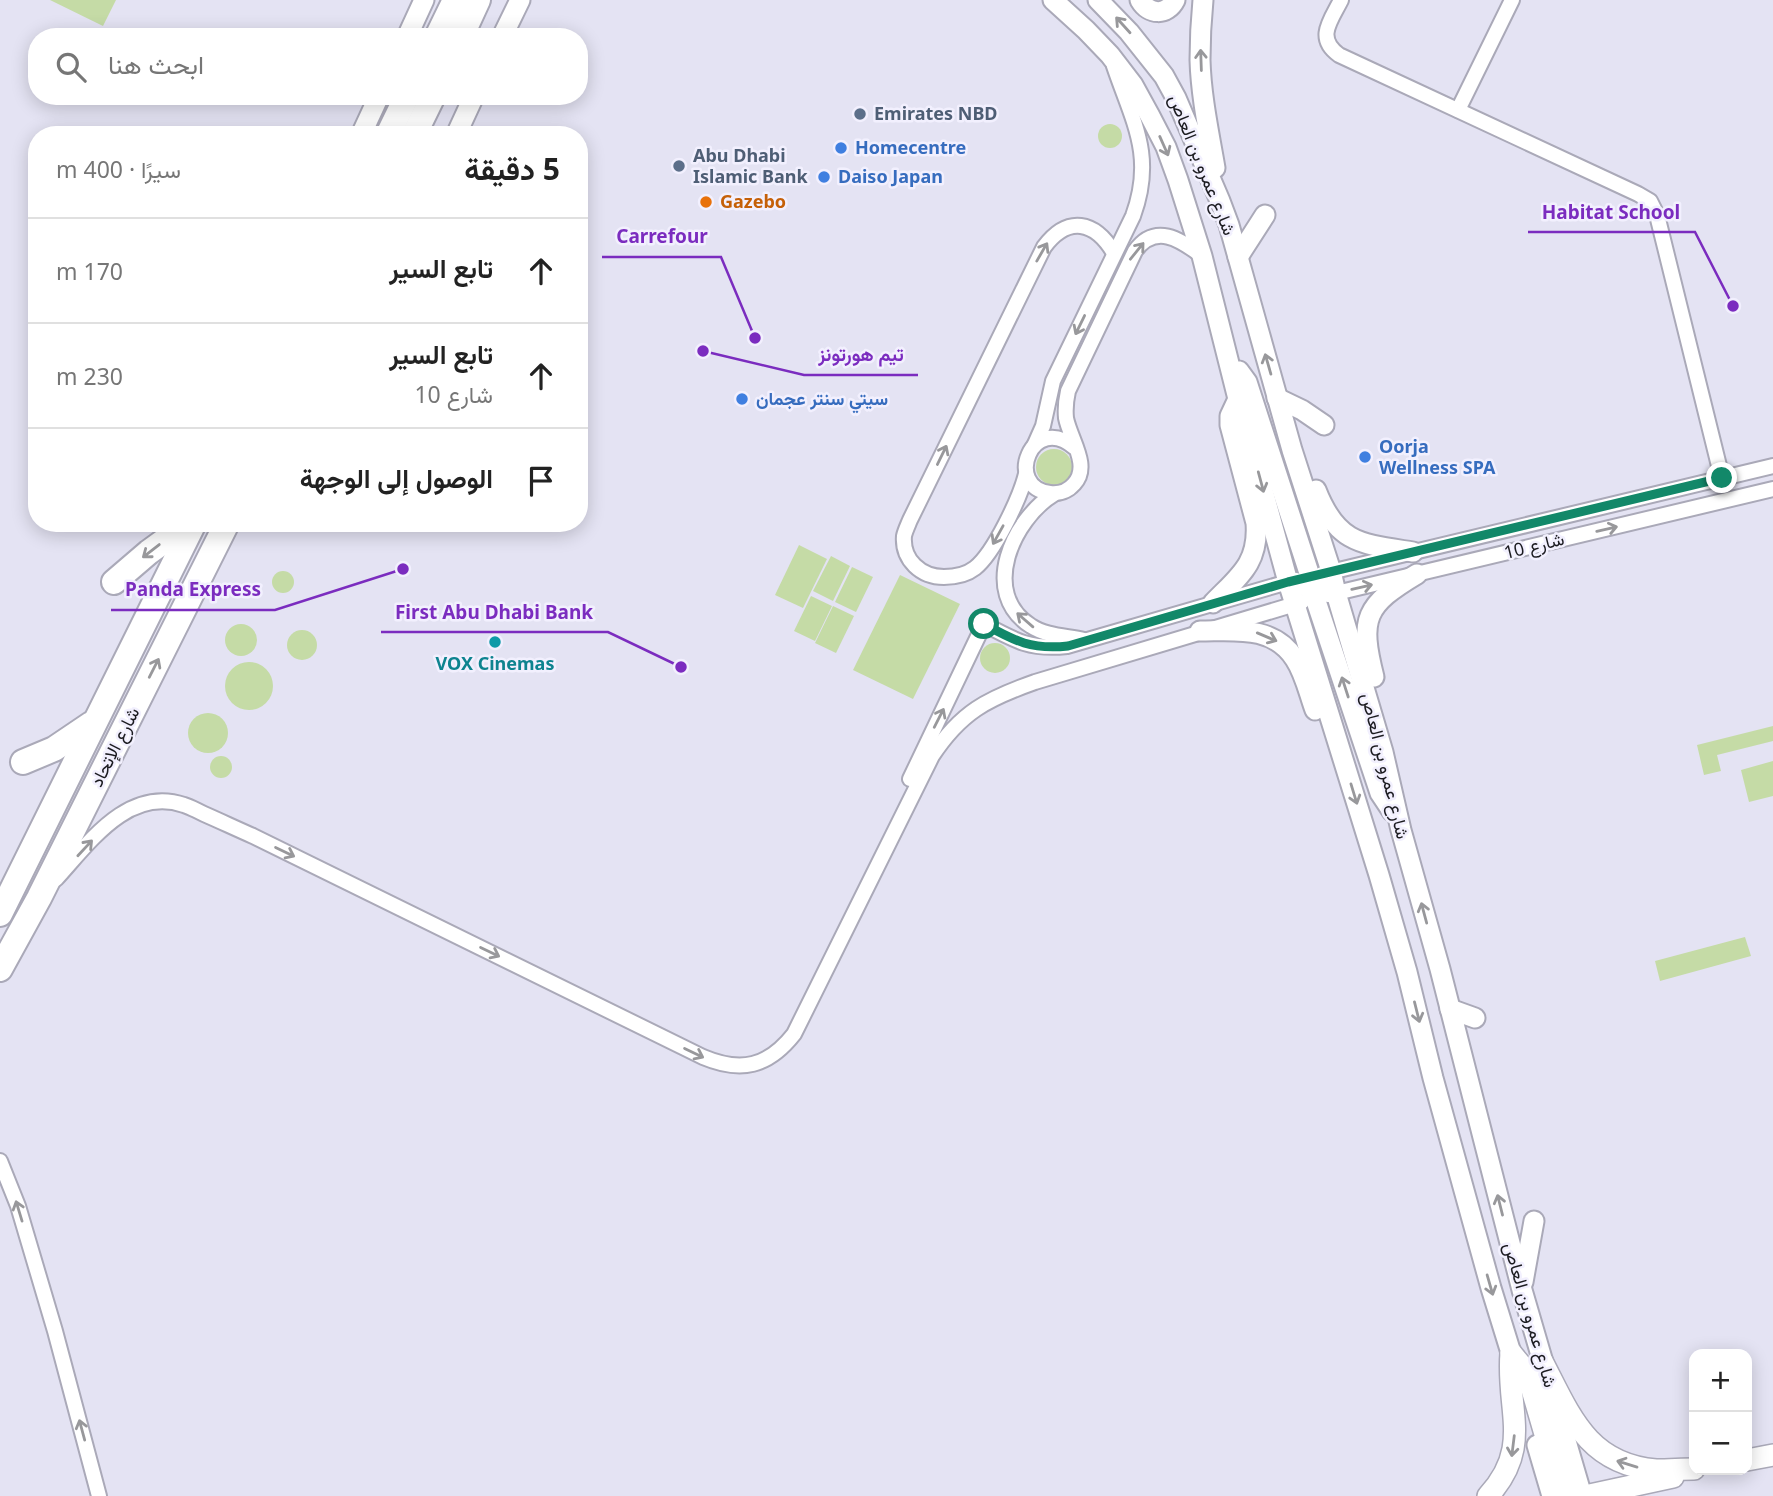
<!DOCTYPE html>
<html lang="ar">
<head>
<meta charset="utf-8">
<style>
  body { margin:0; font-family:"Noto Sans",Vazirmatn,sans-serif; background:#f6f6f6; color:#222; direction:rtl }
  .controls { position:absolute; right:21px; bottom:21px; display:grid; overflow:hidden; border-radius:14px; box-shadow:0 4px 18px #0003 }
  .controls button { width:63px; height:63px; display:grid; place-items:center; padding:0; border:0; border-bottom:2px solid #e0e0e0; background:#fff; color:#222; font:35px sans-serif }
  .stop { position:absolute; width:21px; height:21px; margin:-16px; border:5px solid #128869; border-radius:50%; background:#fff }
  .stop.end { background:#128869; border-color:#fff; box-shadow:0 2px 7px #0008 }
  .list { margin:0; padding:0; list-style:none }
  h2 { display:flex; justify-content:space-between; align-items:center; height:91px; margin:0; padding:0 28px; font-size:30px }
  h2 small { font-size:23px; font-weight:400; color:#767676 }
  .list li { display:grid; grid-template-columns:46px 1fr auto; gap:21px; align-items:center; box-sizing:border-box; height:105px; padding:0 28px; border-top:2px solid #e0e0e0 }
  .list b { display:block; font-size:26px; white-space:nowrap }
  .list p { margin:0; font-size:23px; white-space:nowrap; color:#767676 }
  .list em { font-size:23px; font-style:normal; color:#767676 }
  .icon { flex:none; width:38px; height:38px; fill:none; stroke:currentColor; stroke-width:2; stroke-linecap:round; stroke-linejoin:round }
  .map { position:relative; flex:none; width:1773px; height:1496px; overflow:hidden; direction:ltr }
  .search { position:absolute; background:#fff; box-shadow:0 4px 18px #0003; left:28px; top:28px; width:560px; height:77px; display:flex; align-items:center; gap:18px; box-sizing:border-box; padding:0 24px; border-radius:28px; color:#767676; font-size:26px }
  .panel { position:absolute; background:#fff; box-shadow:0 4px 18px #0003; left:28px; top:126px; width:560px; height:406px; border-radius:28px; direction:rtl }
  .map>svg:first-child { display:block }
  .green { fill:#c5dba6 }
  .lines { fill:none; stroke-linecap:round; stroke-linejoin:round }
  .street-casing { stroke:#aaa9b8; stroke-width:18 }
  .secondary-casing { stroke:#aaa9b8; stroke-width:23 }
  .primary-casing { stroke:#aaa9b8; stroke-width:24 }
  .highway-casing { stroke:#aaa9b8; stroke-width:28 }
  .street { stroke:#fff; stroke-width:14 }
  .secondary { stroke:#fff; stroke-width:19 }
  .primary { stroke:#fff; stroke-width:21 }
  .highway { stroke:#fff; stroke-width:24 }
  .oneway { stroke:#98989b }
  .route { stroke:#128869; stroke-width:9 }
  .service-dot { fill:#5c6f8a; stroke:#f2f0fe; stroke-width:2.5 }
  .shop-dot { fill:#3f7fe0; stroke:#f2f0fe; stroke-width:2.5 }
  .food-dot { fill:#e8710a; stroke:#f2f0fe; stroke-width:2.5 }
  .culture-dot { fill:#0f9aa8; stroke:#f2f0fe; stroke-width:2.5 }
  .labels { text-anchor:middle; stroke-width:5; stroke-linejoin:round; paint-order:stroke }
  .service-label { font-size:18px; font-weight:bold; fill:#4e5e75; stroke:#f2f0fe; text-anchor:start }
  .shop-label { font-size:18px; font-weight:bold; fill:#366cbe; stroke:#f2f0fe; text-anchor:start }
  .street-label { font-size:18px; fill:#1b1b20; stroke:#f2f0fe }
  .food-label { font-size:18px; font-weight:bold; fill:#c56008; stroke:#f2f0fe; text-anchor:start }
  .culture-label { font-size:18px; font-weight:bold; fill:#0d838f; stroke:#f2f0fe }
  .leader { fill:none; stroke:#7b2cbf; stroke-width:2.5 }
  .callout-dot { fill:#7b2cbf; stroke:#f2f0fe; stroke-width:2.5 }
  .callout-label { font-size:19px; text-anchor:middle; font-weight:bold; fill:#7b2cbf; stroke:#f2f0fe; stroke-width:5; stroke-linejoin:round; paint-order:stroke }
</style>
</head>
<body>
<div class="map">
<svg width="1773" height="1496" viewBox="0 0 1773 1496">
  <rect width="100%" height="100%" fill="#e4e3f3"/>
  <!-- green -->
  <g class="green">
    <path d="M50,0h66l-13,26z"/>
    <circle cx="1110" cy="136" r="12"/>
    <circle cx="1054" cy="467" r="18"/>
    <path d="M799,545l28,14 -24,49 -28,-13z"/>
    <path d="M831,556l19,10 -17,35 -20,-10z"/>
    <path d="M852,567l21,10 -17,35 -21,-10z"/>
    <circle cx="283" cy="582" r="11"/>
    <path d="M900,575l60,29 -47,95 -60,-29z"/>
    <path d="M811,596l21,10 -17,35 -21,-10z"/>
    <path d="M833,606l21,10 -18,37 -21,-10z"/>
    <circle cx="241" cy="640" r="16"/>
    <circle cx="302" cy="645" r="15"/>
    <circle cx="995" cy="658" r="15"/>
    <circle cx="249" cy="686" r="24"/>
    <circle cx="208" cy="733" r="20"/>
    <path d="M1773,726v15l-56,14 4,16 -17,4 -7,-30z"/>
    <circle cx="221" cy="767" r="11"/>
    <path d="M1773,761v35l-24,6 -8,-32z"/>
    <path d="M1745,937l6,19 -91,25 -5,-20z"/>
  </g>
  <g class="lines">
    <!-- street casing -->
    <g class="street-casing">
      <g id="street">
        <path d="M1341,0c-10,20 -26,38 -2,55l299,139 12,7 7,14 65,263"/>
        <path d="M1458,110l54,-110"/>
        <path d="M1035,444l8,-18 10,-45 80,-165c22,-60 0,-94 -19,-150"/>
        <path d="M1075,448c-43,-37 -72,39 -25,45 9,1 18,-2 24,-9 17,-18 -4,-45 -8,-66 -1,-10 0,-18 2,-27l67,-140c20,-28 45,-12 67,5"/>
        <path d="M1026,474c-6,24 -32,79 -51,94 -9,7 -20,9 -31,9 -23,0 -42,-17 -40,-41 1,-5 4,-11 6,-16l134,-273c24,-32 51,-26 70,6"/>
        <path d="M1054,494c-41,25 -75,99 -23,132 15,10 36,10 53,14"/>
        <path d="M1322,574l451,-108"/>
        <path d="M1328,595l445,-106"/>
        <path d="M910,779l74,-155c31,17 47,26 83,22l228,-66"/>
        <path d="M56,879c33,-36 72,-93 128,-74 7,2 13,6 20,9 16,7 33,15 49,22l450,221c38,16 65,10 91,-23l138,-278c29,-44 55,-57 103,-74l267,-80"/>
        <path d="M0,1161l18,45 37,125 44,165"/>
      </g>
    </g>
    <!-- secondary casing -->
    <g class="secondary-casing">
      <g id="secondary">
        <path d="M1053,0l33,30 24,25 23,30 17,31 16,31 12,33 24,76 36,143 50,183 91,293 28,97 26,106 58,210 25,81"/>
        <path d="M1098,0l31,32 35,44 12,22 44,103 9,24 63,225 39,121 5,22 47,159 18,78 39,139 82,321 60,206"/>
        <path d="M1140,0c9,15 27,16 35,0"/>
        <path d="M1203,0c-2,20 -3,40 -3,60 1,36 9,73 15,108"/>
        <path d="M407,37l17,-37"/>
        <path d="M502,37l18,-37"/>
        <path d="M361,135l18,-39"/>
        <path d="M456,135l18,-39"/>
        <path d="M1238,257l27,-42"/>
        <path d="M1239,371l8,11 63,194 14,12"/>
        <path d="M1277,398l25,12 22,15"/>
        <path d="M1316,490c21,54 45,54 97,62"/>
        <path d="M1288,582c14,0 21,4 27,16l65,195 12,18"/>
        <path d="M1213,603c25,-26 46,-39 43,-80l-26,-98v-9l8,-17"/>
        <path d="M1200,631c35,0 73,-6 95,28 10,15 14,35 20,51"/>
        <path d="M1374,677c-15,-59 -9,-72 43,-103"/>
        <path d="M1450,1009l25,9"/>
        <path d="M1523,1282l11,-61"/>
        <path d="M1537,1445l15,51"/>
      </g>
    </g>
    <!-- primary casing -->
    <g class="primary-casing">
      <g id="primary">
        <path d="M1511,1353l14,17 6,16 32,110"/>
        <path d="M1542,1361c28,54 45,103 114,109 13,0 26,-1 38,-1"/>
        <path d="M1747,1460l26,-5"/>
        <path d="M1488,1496c45,-49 18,-86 23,-143"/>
        <path d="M1585,1496l88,-19"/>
      </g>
    </g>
    <!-- highway casing -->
    <g class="highway-casing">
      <g id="highway">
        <path d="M437,37l18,-37"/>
        <path d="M461,37l17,-37"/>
        <path d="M388,135l19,-39"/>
        <path d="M414,135l19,-39"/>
        <path d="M114,582l35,-30 40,-29"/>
        <path d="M23,762l31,-13 37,-25"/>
        <path d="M0,914l194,-391"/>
        <path d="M0,969l39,-71 188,-375"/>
      </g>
    </g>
    <!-- street -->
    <use href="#street" class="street"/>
    <!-- secondary -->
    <use href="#secondary" class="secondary"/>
    <!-- primary -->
    <use href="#primary" class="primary"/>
    <!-- highway -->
    <use href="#highway" class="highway"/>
  </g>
  <!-- one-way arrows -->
  <defs><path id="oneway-shaft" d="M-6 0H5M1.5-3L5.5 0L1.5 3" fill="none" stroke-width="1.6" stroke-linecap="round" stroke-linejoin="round" transform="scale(1.75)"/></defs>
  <g class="oneway">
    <use href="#oneway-shaft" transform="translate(1123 25) rotate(-132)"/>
    <use href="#oneway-shaft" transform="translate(1201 60) rotate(-92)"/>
    <use href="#oneway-shaft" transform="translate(1164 146) rotate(66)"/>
    <use href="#oneway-shaft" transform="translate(1137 251) rotate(-51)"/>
    <use href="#oneway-shaft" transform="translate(1042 252) rotate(-60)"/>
    <use href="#oneway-shaft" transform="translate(1080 325) rotate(116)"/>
    <use href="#oneway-shaft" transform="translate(1268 364) rotate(-106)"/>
    <use href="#oneway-shaft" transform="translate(942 455) rotate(-64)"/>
    <use href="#oneway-shaft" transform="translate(1261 482) rotate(75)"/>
    <use href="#oneway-shaft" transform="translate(1607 529) rotate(-13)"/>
    <use href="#oneway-shaft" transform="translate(998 535) rotate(119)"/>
    <use href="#oneway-shaft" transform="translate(151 551) rotate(142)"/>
    <use href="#oneway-shaft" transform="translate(1362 587) rotate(-13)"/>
    <use href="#oneway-shaft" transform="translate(1025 620) rotate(-139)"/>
    <use href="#oneway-shaft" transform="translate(1267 637) rotate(23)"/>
    <use href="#oneway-shaft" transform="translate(154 668) rotate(-63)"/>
    <use href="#oneway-shaft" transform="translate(1345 687) rotate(-108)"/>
    <use href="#oneway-shaft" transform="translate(939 718) rotate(-63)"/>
    <use href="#oneway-shaft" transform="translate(1354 794) rotate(73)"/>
    <use href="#oneway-shaft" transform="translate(85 848) rotate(-47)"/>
    <use href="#oneway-shaft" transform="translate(285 852) rotate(26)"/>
    <use href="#oneway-shaft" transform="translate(1424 913) rotate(-105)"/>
    <use href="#oneway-shaft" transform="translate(490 952) rotate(26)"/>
    <use href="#oneway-shaft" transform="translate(1417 1012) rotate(76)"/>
    <use href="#oneway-shaft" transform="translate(694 1053) rotate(26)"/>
    <use href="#oneway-shaft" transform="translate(1500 1205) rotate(-104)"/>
    <use href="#oneway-shaft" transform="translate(19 1211) rotate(-107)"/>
    <use href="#oneway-shaft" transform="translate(1490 1285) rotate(74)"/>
    <use href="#oneway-shaft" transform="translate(82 1430) rotate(-105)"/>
    <use href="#oneway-shaft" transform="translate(1513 1446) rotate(97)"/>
    <use href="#oneway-shaft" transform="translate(1627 1464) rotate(-163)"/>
  </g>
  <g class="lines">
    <!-- route -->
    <path class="route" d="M984,624c31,17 47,26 84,22l220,-64 434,-104"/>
  </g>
  <!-- markers -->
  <g class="service-dot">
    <circle cx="860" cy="114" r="7"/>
    <circle cx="679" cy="166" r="7"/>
  </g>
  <g class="shop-dot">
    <circle cx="841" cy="148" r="7"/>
    <circle cx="824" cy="177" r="7"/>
    <circle cx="742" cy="399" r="7"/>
    <circle cx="1365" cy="457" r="7"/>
  </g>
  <circle class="food-dot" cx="706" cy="202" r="7"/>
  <circle class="culture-dot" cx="495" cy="642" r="7"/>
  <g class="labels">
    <!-- service labels -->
    <g class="service-label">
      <text x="874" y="120">Emirates NBD</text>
      <text x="693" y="162">Abu Dhabi<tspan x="693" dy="21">Islamic Bank</tspan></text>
    </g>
    <!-- shop labels -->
    <g class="shop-label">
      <text x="855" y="154">Homecentre</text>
      <text x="838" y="183">Daiso Japan</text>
      <text x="756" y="405">سيتي سنتر عجمان</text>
      <text x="1379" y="453">Oorja<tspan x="1379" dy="21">Wellness SPA</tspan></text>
    </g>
    <!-- street labels -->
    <g class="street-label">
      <text transform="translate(1202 165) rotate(68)" y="6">شارع عمرو بن العاص</text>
      <text transform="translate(1534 546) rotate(-14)" y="6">شارع 10</text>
      <text transform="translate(115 747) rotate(-63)" y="6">شارع الإتحاد</text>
      <text transform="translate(1385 766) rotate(76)" y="6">شارع عمرو بن العاص</text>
      <text transform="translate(1530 1315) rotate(74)" y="6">شارع عمرو بن العاص</text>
    </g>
    <!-- food labels -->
    <g class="food-label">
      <text x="720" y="208">Gazebo</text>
    </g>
    <!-- culture labels -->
    <g class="culture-label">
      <text x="495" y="670">VOX Cinemas</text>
    </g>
  </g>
  <!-- callouts -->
  <path class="leader" d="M1733 306L1695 232H1528M755 338L721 257H602M703 351L804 375H918M403 569L275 610H111M681 667L608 632H381"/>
  <g class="callout-dot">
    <circle cx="1733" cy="306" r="7"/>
    <circle cx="755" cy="338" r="7"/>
    <circle cx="703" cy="351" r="7"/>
    <circle cx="403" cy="569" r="7"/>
    <circle cx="681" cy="667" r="7"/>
  </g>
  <g class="callout-label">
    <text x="1611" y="219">Habitat School</text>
    <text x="662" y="243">Carrefour</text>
    <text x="861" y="361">تيم هورتونز</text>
    <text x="193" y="596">Panda Express</text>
    <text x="494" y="619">First Abu Dhabi Bank</text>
  </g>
</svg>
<div class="controls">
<button>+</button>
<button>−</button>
</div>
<div class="stop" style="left:984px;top:624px"></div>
<div class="stop end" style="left:1722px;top:478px"></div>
<div class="search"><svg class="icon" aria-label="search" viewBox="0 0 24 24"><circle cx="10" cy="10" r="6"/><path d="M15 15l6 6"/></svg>ابحث هنا</div>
<section class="panel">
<h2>5 دقيقة<small>سيرًا · 400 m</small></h2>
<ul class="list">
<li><svg class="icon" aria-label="ahead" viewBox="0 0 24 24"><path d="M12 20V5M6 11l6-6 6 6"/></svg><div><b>تابع السير</b></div><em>170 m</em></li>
<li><svg class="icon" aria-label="ahead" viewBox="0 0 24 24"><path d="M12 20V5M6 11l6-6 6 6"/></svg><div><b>تابع السير</b><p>شارع 10</p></div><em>230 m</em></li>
<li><svg class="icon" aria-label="arrive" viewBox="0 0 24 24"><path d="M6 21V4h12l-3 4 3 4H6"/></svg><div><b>الوصول إلى الوجهة</b></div></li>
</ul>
</section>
</div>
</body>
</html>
